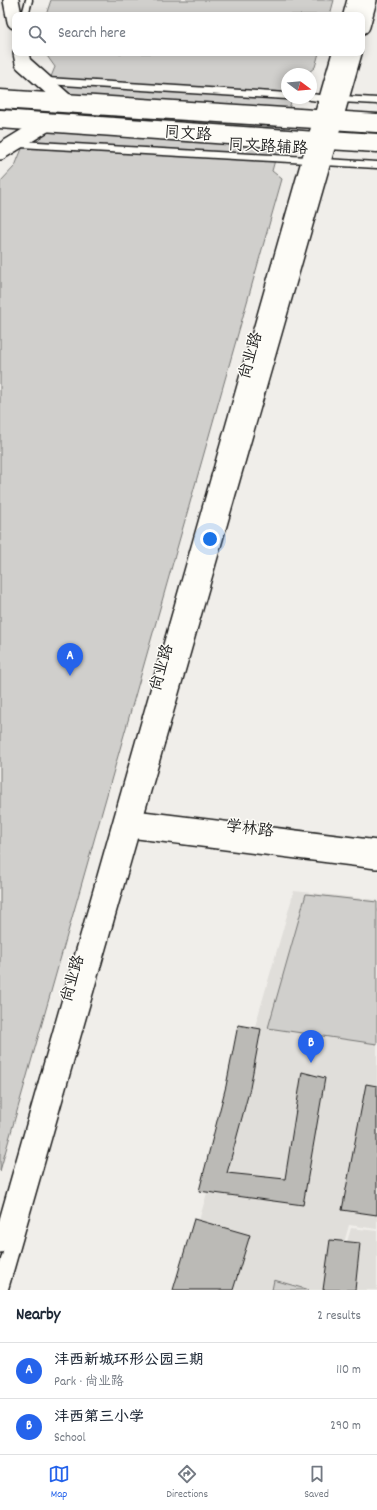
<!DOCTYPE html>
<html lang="en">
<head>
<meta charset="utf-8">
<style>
  body { margin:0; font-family:Dekko,"LXGW WenKai TC",sans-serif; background:#f2f2f3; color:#1f2937 }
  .compass { position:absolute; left:281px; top:68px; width:36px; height:36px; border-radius:50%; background:#fff; box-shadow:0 2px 10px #0003; rotate:106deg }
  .you { position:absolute; left:210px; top:539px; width:14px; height:14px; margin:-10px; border:3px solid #fff; border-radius:50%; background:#1a73e8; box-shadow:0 0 0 6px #1a73e833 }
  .badge { display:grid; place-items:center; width:26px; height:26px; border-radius:50%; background:#2563eb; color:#fff; font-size:13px; font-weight:700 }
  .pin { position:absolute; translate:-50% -33px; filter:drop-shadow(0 1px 2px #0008) }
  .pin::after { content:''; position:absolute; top:21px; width:14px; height:12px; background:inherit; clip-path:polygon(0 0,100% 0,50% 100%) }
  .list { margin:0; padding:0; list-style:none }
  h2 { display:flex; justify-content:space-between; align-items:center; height:52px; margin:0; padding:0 16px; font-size:17px }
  h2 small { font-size:13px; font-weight:400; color:#747a83 }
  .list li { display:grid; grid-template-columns:26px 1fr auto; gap:12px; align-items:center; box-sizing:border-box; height:56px; padding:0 16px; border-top:1px solid #e0e1e3 }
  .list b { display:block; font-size:15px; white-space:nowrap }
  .list p { margin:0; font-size:13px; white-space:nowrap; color:#747a83 }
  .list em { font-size:13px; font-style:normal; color:#747a83 }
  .icon { flex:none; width:22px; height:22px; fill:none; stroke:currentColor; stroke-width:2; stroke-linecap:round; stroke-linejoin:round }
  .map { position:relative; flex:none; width:377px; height:1290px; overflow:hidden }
  .search { position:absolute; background:#fff; box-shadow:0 2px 10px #0003; left:12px; right:12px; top:12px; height:44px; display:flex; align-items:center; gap:10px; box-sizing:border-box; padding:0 14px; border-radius:8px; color:#747a83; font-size:15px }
  .sheet { height:164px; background:#fff }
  nav { display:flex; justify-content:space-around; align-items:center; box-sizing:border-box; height:56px; border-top:1px solid #e0e1e3; background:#fff; font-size:11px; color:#747a83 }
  nav a { display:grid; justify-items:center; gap:2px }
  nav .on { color:#2563eb }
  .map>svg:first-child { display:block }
  .built { fill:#e0deda }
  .green { fill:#d0cfcc; stroke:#767674 }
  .building { fill:#bbbab6; stroke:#1c1c1c }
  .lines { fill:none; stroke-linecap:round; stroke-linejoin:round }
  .service-casing { stroke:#1c1c1c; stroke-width:9 }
  .tertiary-casing { stroke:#1c1c1c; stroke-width:18 }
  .secondary-casing { stroke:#1c1c1c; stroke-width:21 }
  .service { stroke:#fdfcf7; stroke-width:6 }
  .tertiary { stroke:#fdfcf7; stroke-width:15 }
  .secondary { stroke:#fdfcf7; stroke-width:18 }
  .labels { text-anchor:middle; stroke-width:3; stroke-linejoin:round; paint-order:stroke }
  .street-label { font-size:16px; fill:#1c1c1c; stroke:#fdfcf7 }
</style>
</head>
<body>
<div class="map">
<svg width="377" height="1290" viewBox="0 0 377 1290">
  <rect width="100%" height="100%" fill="#f0eeea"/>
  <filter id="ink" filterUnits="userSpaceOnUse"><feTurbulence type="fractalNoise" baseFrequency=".025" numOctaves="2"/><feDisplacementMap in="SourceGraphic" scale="8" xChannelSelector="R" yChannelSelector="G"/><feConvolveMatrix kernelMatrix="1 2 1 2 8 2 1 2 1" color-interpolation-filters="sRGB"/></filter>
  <g filter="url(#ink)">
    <!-- built -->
    <g class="built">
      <path d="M294,891l83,9v329l-28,-4 -18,65h-152z"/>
      <path d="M351,1228l26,3v59h-44z"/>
    </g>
    <!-- green -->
    <g class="green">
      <path d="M51,0h283l-4,15h-284z"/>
      <path d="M45,53h274l-4,14 -8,7h-20v24h5l-20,73 10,8 -282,992v-989l15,-16 40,-99z"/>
      <path d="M306,894l71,8v142l-109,-16z"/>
      <path d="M274,1280l35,10h-37z"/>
    </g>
    <!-- building -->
    <g class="building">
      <path d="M238,1025l23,4 -11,59 -23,85 58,6 17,-107 23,6 -22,127 -104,-14 27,-105z"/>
      <path d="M366,1084l11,2v129l-35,-5z"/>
      <path d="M194,1219l56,16 -17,55h-60z"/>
      <path d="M330,1240l30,3 -5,47h-32z"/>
    </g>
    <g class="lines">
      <!-- service casing -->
      <g class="service-casing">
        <g id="service">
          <path d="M25,15l4,-15"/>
          <path d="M47,81l240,15"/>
          <path d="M311,97l16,2"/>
          <path d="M341,99l36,2"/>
          <path d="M20,144l288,16"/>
          <path d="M324,162l53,3"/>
        </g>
      </g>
      <!-- tertiary casing -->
      <g class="tertiary-casing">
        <g id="tertiary">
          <path d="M11,0l4,21"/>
          <path d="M351,15l4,-15"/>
          <path d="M362,26l7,-26"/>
          <path d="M21,53l2,10 45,40"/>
          <path d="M0,152l49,-30"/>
          <path d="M126,817l251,31"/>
          <path d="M122,829l255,32"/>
          <path d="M0,1245l340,-1192"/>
          <path d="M0,1290l354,-1237"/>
        </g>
      </g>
      <!-- secondary casing -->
      <g class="secondary-casing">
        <g id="secondary">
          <path d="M0,99l377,24"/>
          <path d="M0,119l316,22 13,-1 48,3"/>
        </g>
      </g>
      <!-- service -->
      <use href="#service" class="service"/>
      <!-- tertiary -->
      <use href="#tertiary" class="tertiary"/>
      <!-- secondary -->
      <use href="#secondary" class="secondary"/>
    </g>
  </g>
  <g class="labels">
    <!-- street labels -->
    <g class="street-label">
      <text transform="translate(188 132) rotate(4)" y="6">同文路</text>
      <text transform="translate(268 145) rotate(3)" y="6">同文路辅路</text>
      <text transform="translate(249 355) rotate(-74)" y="6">尚业路</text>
      <text transform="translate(160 667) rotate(-74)" y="6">尚业路</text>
      <text transform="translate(250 827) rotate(7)" y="6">学林路</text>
      <text transform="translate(71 978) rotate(-74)" y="6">尚业路</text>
    </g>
  </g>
</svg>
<svg class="compass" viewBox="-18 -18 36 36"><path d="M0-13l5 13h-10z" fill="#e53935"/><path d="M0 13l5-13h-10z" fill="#747a83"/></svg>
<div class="you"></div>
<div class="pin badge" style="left:70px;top:676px">A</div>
<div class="pin badge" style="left:311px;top:1063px">B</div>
<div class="search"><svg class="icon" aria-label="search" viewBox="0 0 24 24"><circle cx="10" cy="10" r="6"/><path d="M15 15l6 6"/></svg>Search here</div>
</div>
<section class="sheet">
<h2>Nearby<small>2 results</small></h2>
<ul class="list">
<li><span class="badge">A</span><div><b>沣西新城环形公园三期</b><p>Park · 尚业路</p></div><em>110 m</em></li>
<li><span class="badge">B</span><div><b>沣西第三小学</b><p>School</p></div><em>290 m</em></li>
</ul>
</section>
<nav>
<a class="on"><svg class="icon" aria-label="map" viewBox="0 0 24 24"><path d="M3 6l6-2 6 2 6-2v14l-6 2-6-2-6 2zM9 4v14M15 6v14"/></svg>Map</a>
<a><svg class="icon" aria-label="directions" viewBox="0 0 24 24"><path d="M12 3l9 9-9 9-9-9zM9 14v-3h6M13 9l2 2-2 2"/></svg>Directions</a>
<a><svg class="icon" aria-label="saved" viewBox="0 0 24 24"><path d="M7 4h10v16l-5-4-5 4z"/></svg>Saved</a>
</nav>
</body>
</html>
